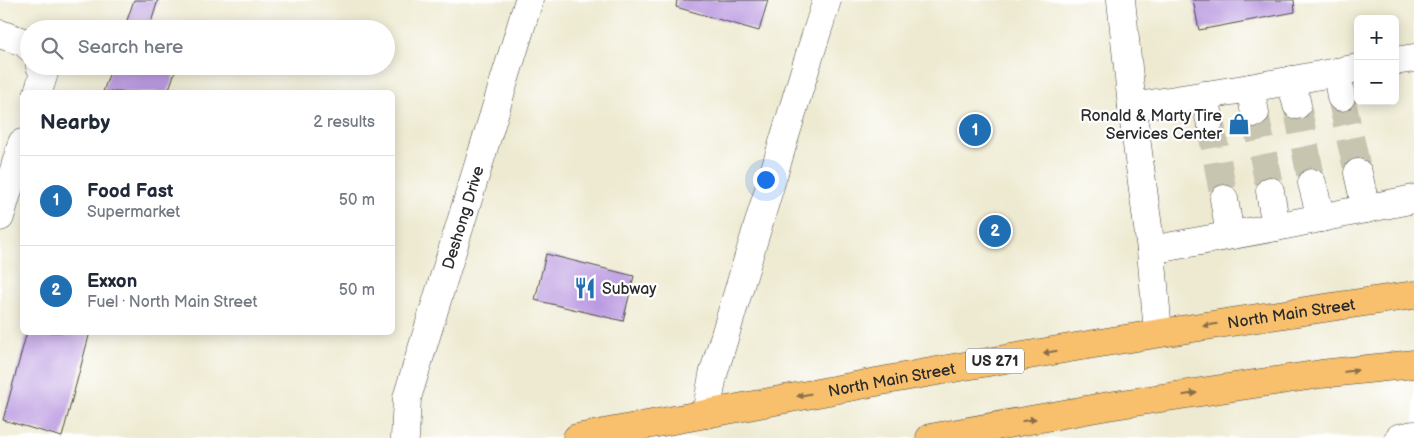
<!DOCTYPE html>
<html lang="en">
<head>
<meta charset="utf-8">
<style>
  body { margin:0; font-family:"Balsamiq Sans",sans-serif; background:#f2f2f3; color:#1f2937 }
  .controls { position:absolute; right:15px; top:15px; display:grid; overflow:hidden; border-radius:8px; box-shadow:0 2px 12px #0003 }
  .controls button { width:45px; height:45px; display:grid; place-items:center; padding:0; border:0; border-bottom:1px solid #e0e1e3; background:#fff; color:#1f2937; font:25px sans-serif }
  .you { position:absolute; left:765px; top:179px; width:18px; height:18px; margin:-12px; border:4px solid #fff; border-radius:50%; background:#1a73e8; box-shadow:0 0 0 8px #1a73e833 }
  .badge { display:grid; place-items:center; width:32px; height:32px; border-radius:50%; background:#1f6fb2; color:#fff; font-size:16px; font-weight:700 }
  .pin { position:absolute; translate:-50% -50%; border:2px solid #fff; box-shadow:0 1px 5px #0006 }
  .list { margin:0; padding:0; list-style:none }
  h2 { display:flex; justify-content:space-between; align-items:center; height:65px; margin:0; padding:0 20px; font-size:21px }
  h2 small { font-size:16px; font-weight:400; color:#747a83 }
  .list li { display:grid; grid-template-columns:32px 1fr auto; gap:15px; align-items:center; box-sizing:border-box; height:90px; padding:0 20px; border-top:1px solid #e0e1e3 }
  .list b { display:block; font-size:19px; white-space:nowrap }
  .list p { margin:0; font-size:16px; white-space:nowrap; color:#747a83 }
  .list em { font-size:16px; font-style:normal; color:#747a83 }
  .icon { flex:none; width:28px; height:28px; fill:none; stroke:currentColor; stroke-width:2; stroke-linecap:round; stroke-linejoin:round }
  .map { position:relative; flex:none; width:1414px; height:438px; overflow:hidden }
  .search { position:absolute; background:#fff; box-shadow:0 2px 12px #0003; left:20px; top:20px; width:375px; height:55px; display:flex; align-items:center; gap:12px; box-sizing:border-box; padding:0 18px; border-radius:28px; color:#747a83; font-size:19px }
  .panel { position:absolute; background:#fff; box-shadow:0 2px 12px #0003; left:20px; top:90px; width:375px; height:245px; border-radius:8px }
  .map>svg:first-child { display:block }
  .building { fill:#ba99e0 }
  .lines { fill:none; stroke-linecap:round; stroke-linejoin:round }
  .minor-tunnel { stroke:#c7c4b0; stroke-width:28; stroke-dasharray:28 14; stroke-linecap:butt }
  .minor-casing { stroke:#484844; stroke-width:29 }
  .highway-casing { stroke:#484844; stroke-width:29 }
  .minor { stroke:#fff; stroke-width:28 }
  .highway { stroke:#f8bf6c; stroke-width:28 }
  .oneway { fill:#876e48 }
  .labels { text-anchor:middle; stroke-width:4.5; stroke-linejoin:round; paint-order:stroke }
  .shield { fill:#fff; stroke:#6b6b6b; stroke-width:1 }
  .shield-label { font-size:15px; font-weight:bold; fill:#2b2b2b }
  .poi-label { font-size:16px; fill:#2b2b2b; stroke:#fff; text-anchor:end }
  .street-label { font-size:16px; fill:#2b2b2b; stroke:#fff }
</style>
</head>
<body>
<div class="map">
<svg width="1414" height="438" viewBox="0 0 1414 438">
  <rect width="100%" height="100%" fill="#fff"/>
  <filter id="ink" filterUnits="userSpaceOnUse"><feTurbulence type="fractalNoise" baseFrequency=".02" numOctaves="2"/><feDisplacementMap in="SourceGraphic" scale="10" xChannelSelector="R" yChannelSelector="G"/><feConvolveMatrix kernelMatrix="1 2 1 2 8 2 1 2 1" color-interpolation-filters="sRGB"/></filter>
  <filter id="wash" filterUnits="userSpaceOnUse"><feTurbulence type="fractalNoise" baseFrequency=".0096" numOctaves="4" result="noise"/><feDisplacementMap in="SourceGraphic" scale="20" xChannelSelector="R" yChannelSelector="G"/><feGaussianBlur stdDeviation="1.12" result="paint"/><feColorMatrix in="noise" values="0 0 0 0 0 0 0 0 0 0 0 0 0 0 0 0 0 1.4 0 .05"/><feComposite in="paint" operator="in"/></filter>
  <g filter="url(#wash)">
    <rect width="100%" height="100%" fill="#eeead1"/>
    <g id="blocks">
      <!-- building -->
      <g class="building">
        <path d="M134,0h24l-9,29h-25z"/>
        <path d="M677,0h91l-9,31 -83,-24z"/>
        <path d="M1193,0h101l1,12 -96,18z"/>
        <path d="M112,66h65l-9,26h-65z"/>
        <path d="M546,254l88,22 -11,45 -88,-21z"/>
        <path d="M27,332h63l-28,105 -59,-17z"/>
      </g>
    </g>
  </g>
  <g filter="url(#ink)">
    <use href="#blocks" fill-opacity="0" stroke="#484844" stroke-width="1"/>
    <g class="lines">
      <!-- minor-tunnel -->
      <g class="minor-tunnel">
        <path d="M1341,97l17,76"/>
        <path d="M1297,105l15,78"/>
        <path d="M1255,113l15,78"/>
        <path d="M1210,120l14,79"/>
      </g>
      <!-- minor casing -->
      <g class="minor-casing">
        <g id="minor">
          <path d="M1121,0l11,107 19,143 7,83"/>
          <path d="M0,34l26,9 3,4"/>
          <path d="M1395,61l19,-3"/>
          <path d="M1337,72l4,25"/>
          <path d="M1291,80l6,25"/>
          <path d="M1250,88l5,25"/>
          <path d="M38,92l6,-19 -4,-7"/>
          <path d="M1204,95l6,25"/>
          <path d="M1132,107l118,-19 108,-20"/>
          <path d="M1358,173l8,36"/>
          <path d="M1312,183l9,35"/>
          <path d="M1270,191l6,36"/>
          <path d="M1224,199l6,36"/>
          <path d="M0,217l22,-74"/>
          <path d="M1151,250l125,-23 138,-28"/>
          <path d="M706,414l7,-39 91,-302 23,-73"/>
          <path id="s1" d="M405,438l2,-40 122,-398"/>
          <path d="M1399,438l15,-3"/>
        </g>
      </g>
      <!-- highway casing -->
      <g class="highway-casing">
        <g id="highway">
          <path id="s2" d="M577,438c104,-19 207,-39 310,-58 175,-32 351,-60 527,-85"/>
          <path d="M930,438l178,-32 213,-32 93,-10"/>
        </g>
      </g>
      <!-- minor -->
      <use href="#minor" class="minor"/>
      <!-- highway -->
      <use href="#highway" class="highway"/>
    </g>
    <!-- one-way arrows -->
    <defs><path id="oneway-solid" d="M-6-.8H1V-3.2L6.5 0L1 3.2V.8H-6Z" transform="scale(1.25)"/></defs>
    <g class="oneway">
      <use href="#oneway-solid" transform="translate(1210 325) rotate(171)"/>
      <use href="#oneway-solid" transform="translate(1050 352) rotate(170)"/>
      <use href="#oneway-solid" transform="translate(1351 371) rotate(-7)"/>
      <use href="#oneway-solid" transform="translate(1190 394) rotate(-9)"/>
      <use href="#oneway-solid" transform="translate(804 395) rotate(169)"/>
      <use href="#oneway-solid" transform="translate(1029 420) rotate(-10)"/>
    </g>
  </g>
  <!-- icons -->
  <defs>
    <g id="shop-bare" transform="scale(1.725)"><path d="M-5-2.5h2.3a2.7 3.5 0 0 1 5.4 0H5L5.5 6h-11ZM-1.5-2.5h3a1.5 2.3 0 0 0-3 0Z" fill="#1f6fb2" stroke="#fff" stroke-width="2.5" paint-order="stroke"/></g>
    <g id="restaurant-bare" transform="scale(1.725)"><path d="M-5-6h1v4h1v-4h1v4h1v-4h1v5L-1.5 .5V6h-2V.5L-5-1ZM5-6V6H3V1.5H1.5Q1.5-4 5-6Z" fill="#1f6fb2" stroke="#fff" stroke-width="2.5" paint-order="stroke"/></g>
  </defs>
  <g fill-rule="evenodd">
    <use href="#shop-bare" x="1239" y="124"/>
    <use href="#restaurant-bare" x="585" y="288"/>
  </g>
  <g class="labels">
    <!-- shield labels -->
    <rect class="shield" x="966" y="348.5" width="58" height="25" rx="4"/>
    <g class="shield-label">
      <text x="995" y="366">US 271</text>
    </g>
    <!-- poi labels -->
    <g class="poi-label">
      <text x="1222" y="121">Ronald &amp; Marty Tire<tspan x="1222" dy="18">Services Center</tspan></text>
      <text x="602" y="294" text-anchor="start">Subway</text>
    </g>
    <!-- street labels -->
    <g class="street-label">
      <text dy="6" stroke="none"><textPath href="#s1" startOffset="229">Deshong Drive</textPath></text>
      <text dy="6" stroke="none"><textPath href="#s2" startOffset="725">North Main Street</textPath></text>
      <text dy="6" stroke="none"><textPath href="#s2" startOffset="320">North Main Street</textPath></text>
    </g>
  </g>
</svg>
<div class="controls">
<button>+</button>
<button>−</button>
</div>
<div class="you"></div>
<div class="pin badge" style="left:975px;top:130px">1</div>
<div class="pin badge" style="left:995px;top:231px">2</div>
<div class="search"><svg class="icon" aria-label="search" viewBox="0 0 24 24"><circle cx="10" cy="10" r="6"/><path d="M15 15l6 6"/></svg>Search here</div>
<section class="panel">
<h2>Nearby<small>2 results</small></h2>
<ul class="list">
<li><span class="badge">1</span><div><b>Food Fast</b><p>Supermarket</p></div><em>50 m</em></li>
<li><span class="badge">2</span><div><b>Exxon</b><p>Fuel · North Main Street</p></div><em>50 m</em></li>
</ul>
</section>
</div>
</body>
</html>
